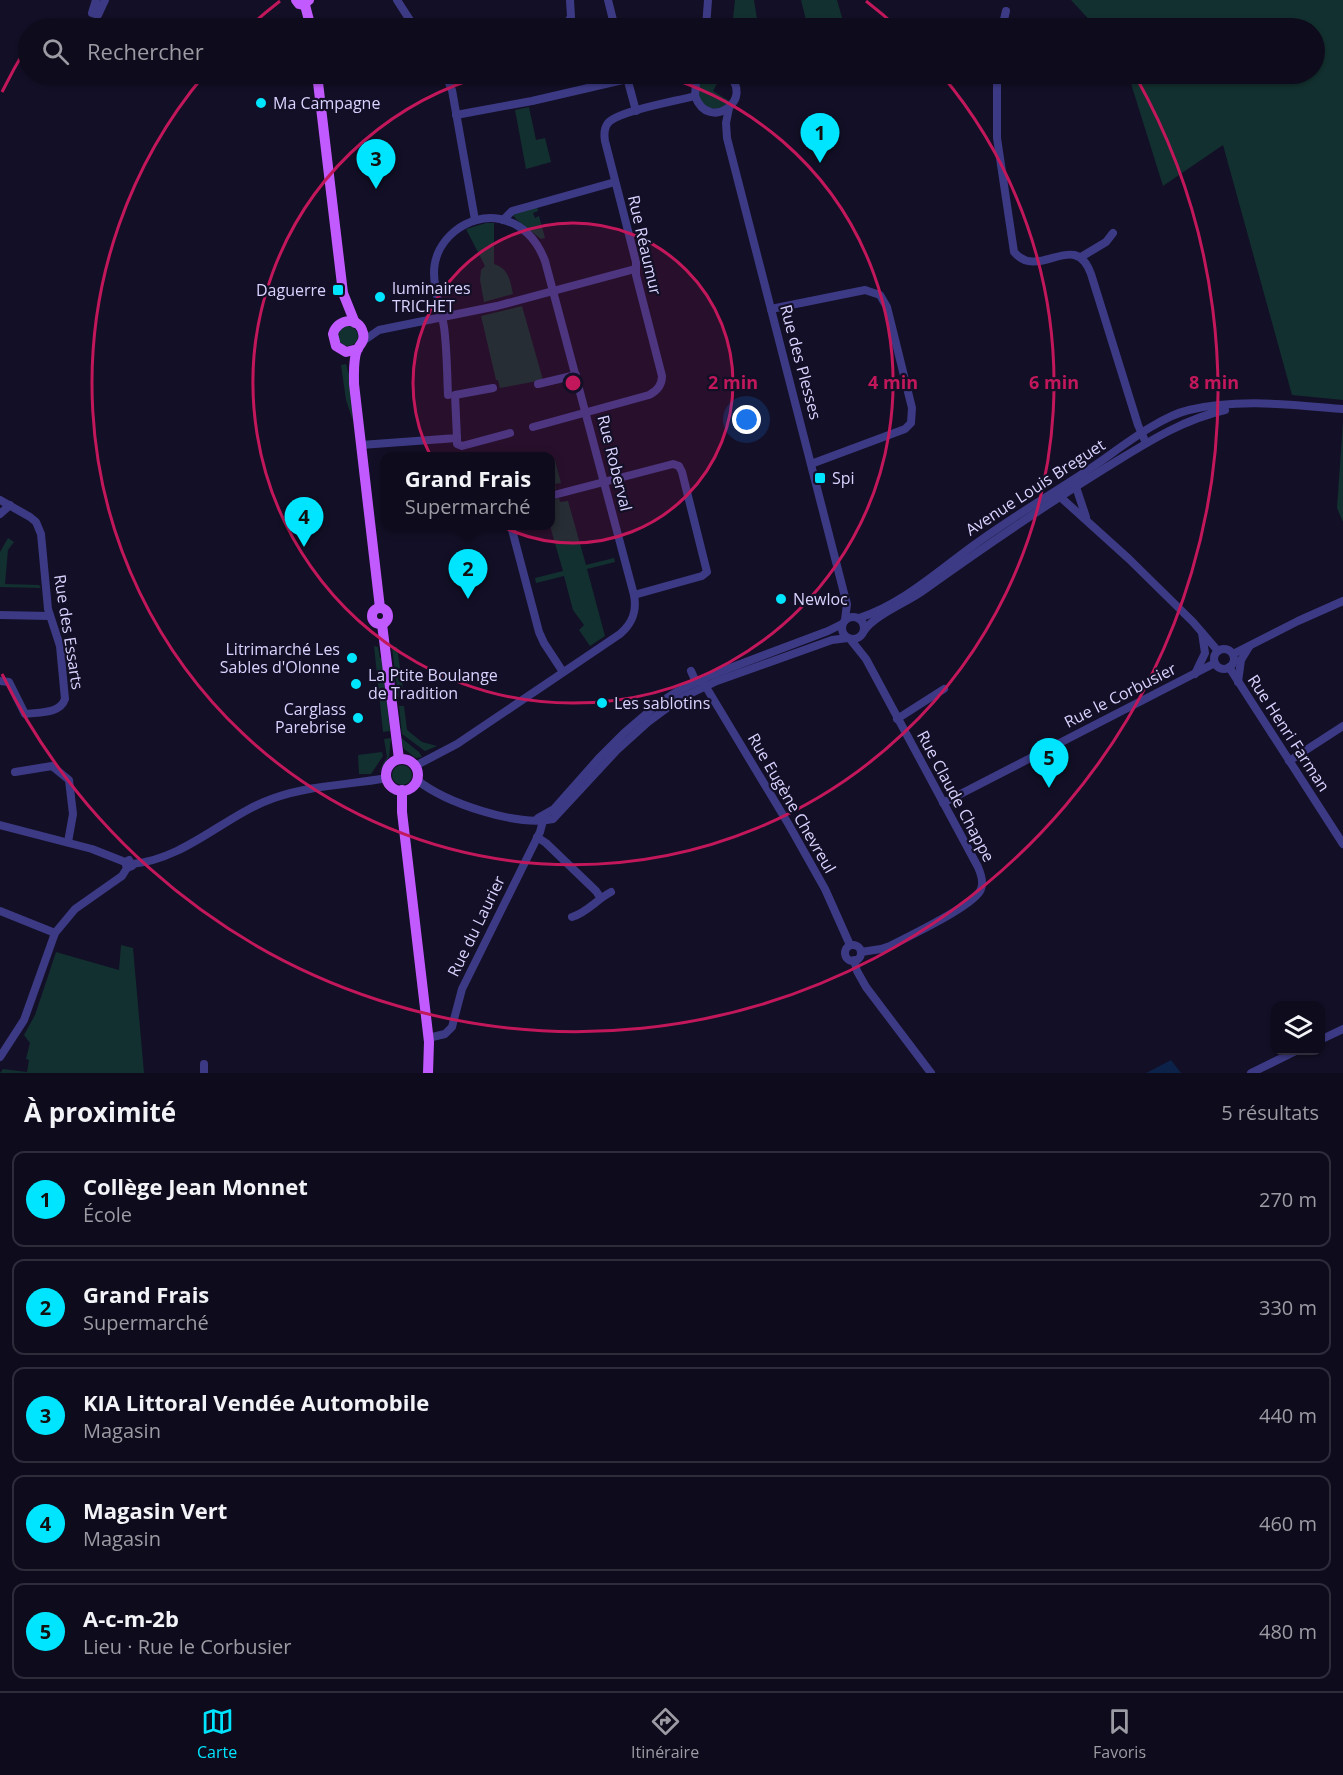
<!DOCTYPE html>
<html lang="fr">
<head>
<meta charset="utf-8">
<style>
  body { margin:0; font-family:"Open Sans",sans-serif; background:#171425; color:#f1f3f6 }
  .controls { position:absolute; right:18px; bottom:18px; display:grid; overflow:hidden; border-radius:12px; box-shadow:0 2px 4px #0004 }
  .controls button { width:54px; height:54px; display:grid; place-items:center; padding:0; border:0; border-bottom:2px solid #2e2b3b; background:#0e0b1c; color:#f1f3f6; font:30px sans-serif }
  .you { position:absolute; left:747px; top:420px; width:21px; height:21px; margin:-15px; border:4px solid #fff; border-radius:50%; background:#1a73e8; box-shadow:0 0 0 9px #1a73e833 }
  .badge { display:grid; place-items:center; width:39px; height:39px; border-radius:50%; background:#00e5ff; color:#111; font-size:20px; font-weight:700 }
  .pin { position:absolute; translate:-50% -50px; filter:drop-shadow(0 2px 3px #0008) }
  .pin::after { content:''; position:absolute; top:32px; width:21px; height:18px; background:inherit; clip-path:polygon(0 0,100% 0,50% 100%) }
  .popup { position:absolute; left:381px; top:452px; width:174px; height:78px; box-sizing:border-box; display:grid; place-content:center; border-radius:12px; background:#0e0b1c; filter:drop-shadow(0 2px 4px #0005); font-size:20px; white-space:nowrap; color:#9b9ba3 }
  .popup b { font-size:22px; color:#f1f3f6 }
  .popup::after { content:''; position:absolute; left:50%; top:100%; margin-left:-12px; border:12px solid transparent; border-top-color:#0e0b1c }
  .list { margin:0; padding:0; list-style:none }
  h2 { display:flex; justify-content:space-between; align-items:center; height:78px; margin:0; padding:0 24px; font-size:26px }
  h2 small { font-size:20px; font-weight:400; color:#9b9ba3 }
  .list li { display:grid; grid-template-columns:39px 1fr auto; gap:18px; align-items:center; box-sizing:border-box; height:96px; margin:0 12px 12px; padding:0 12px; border:2px solid #2e2b3b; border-radius:12px }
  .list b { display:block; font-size:22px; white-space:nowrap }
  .list p { margin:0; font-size:20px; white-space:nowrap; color:#9b9ba3 }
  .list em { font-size:20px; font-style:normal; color:#9b9ba3 }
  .icon { flex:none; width:33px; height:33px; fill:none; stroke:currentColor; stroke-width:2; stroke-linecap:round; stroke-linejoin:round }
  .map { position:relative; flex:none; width:1343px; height:1073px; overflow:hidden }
  .search { position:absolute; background:#0e0b1c; box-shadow:0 2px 4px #0004; left:18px; right:18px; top:18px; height:66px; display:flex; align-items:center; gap:15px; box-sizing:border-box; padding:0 21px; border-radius:33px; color:#9b9ba3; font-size:22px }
  .sheet { height:618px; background:#0e0b1c }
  nav { display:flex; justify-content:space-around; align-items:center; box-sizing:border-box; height:84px; border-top:2px solid #2e2b3b; background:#0e0b1c; font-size:16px; color:#9b9ba3 }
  nav a { display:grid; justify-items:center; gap:3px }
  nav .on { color:#00e5ff }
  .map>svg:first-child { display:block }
  .green { fill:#12302f }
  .water { fill:#0c2248 }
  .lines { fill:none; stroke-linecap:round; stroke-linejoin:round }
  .minor { stroke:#3d3a85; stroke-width:8 }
  .major { stroke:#c25bff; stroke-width:10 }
  .ring { fill:none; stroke:#c2185b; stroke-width:3 }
  .poi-dot { fill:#00e5ff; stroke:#130f26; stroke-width:2 }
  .labels { text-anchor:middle; stroke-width:4.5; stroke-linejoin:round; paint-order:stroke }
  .poi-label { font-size:16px; fill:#d9d4ff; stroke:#130f26; text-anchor:start }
  .street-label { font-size:16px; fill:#d9d4ff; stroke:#130f26 }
  .centre { fill:#c2185b; stroke:#130f26; stroke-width:3 }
  .ring-label { font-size:18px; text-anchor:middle; font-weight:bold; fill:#c2185b; stroke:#130f26; stroke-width:4.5; stroke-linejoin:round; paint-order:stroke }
</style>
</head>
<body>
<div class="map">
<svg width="1343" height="1073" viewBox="0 0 1343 1073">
  <rect width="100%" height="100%" fill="#130f26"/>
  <!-- green -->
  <g class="green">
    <path d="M735,0h19l3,19 -5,9h-20z"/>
    <path d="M801,0h36l8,28h-37z"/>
    <path d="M1071,0h272v400l-51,-5 -69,-250 -60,41 -35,-112h186v-46h-217z"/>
    <path d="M709,74h13l-9,17 18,11 -9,7 -14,-1 -10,-10c-1,-12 0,-18 11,-24z"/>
    <path d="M529,107l7,33 9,-2 6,24 -25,7 -11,-59z"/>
    <path d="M537,206l1,5 -5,2 2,5 4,-2 6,22 -4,1c-7,-6 -25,-18 -29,-25z"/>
    <path d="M486,223h8v41c15,5 16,16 19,30l-29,8 -4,-22 1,-10 4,-4 -19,-37z"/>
    <path d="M522,306l21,74 -43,8 -2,-8h-2l-15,-64z"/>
    <circle cx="348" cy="336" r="10"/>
    <path d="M346,364l4,14 3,43 -7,-21 -5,-35z"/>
    <path d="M1343,421v101l-6,-14z"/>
    <path d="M555,460l6,23 -6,1 1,5 -5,1v-29z"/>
    <path d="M559,498l1,4 8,-1 18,64 28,-7 1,4 -28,7 18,67 -15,10 -11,-16 5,-5 -11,-15 -9,-34 -28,7 -1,-5 28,-7 -13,-45 1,-21 3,-1 -1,-4z"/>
    <path d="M8,538l6,4 -6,8 -3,34 34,1 2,3 -41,-1v-35z"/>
    <path d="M374,646l4,1 2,11h2l8,73 -7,1z"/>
    <path d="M392,647h5l7,50h-6z"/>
    <path d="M399,706h5l3,24 15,12 15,4 -12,5 -23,-17z"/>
    <path d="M400,737l19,15 3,5 -6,1 -12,-9z"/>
    <path d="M391,738l-2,19 -11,16 9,-16 -3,-18z"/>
    <path d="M382,752l1,4 -12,18h-12l-1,-19z"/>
    <circle cx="402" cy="775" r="10"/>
    <path d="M121,945l12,3 11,125h-144l3,-4 24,3 2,-12 -3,-1 4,-16 -6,-8 11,-20 21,-63 63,18z"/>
  </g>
  <!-- water -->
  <path class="water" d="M1171,1060l10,13h-35z"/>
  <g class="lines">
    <!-- minor -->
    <g class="minor">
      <path d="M96,0l-4,13 6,2 7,-15"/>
      <path d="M397,0l18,28"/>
      <path d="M608,0l7,28"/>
      <path d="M564,28l7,-11 -1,-17"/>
      <path d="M706,28l2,-28"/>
      <path d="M1002,28l4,-17"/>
      <path d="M445,74l7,16 23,130"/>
      <path d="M626,74l10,37"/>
      <path d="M704,74l-8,8 -1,14c14,38 62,2 32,-22"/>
      <path d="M997,74v64l17,114c25,30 61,-24 77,22l47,151 8,18"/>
      <path d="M729,108l-3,15 1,15 117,455 3,11 -2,16"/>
      <path d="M456,115l76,-14 95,-22"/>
      <path d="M503,220l9,-9 103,-29"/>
      <path d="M1081,257l25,-15 7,-9"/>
      <path d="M771,309l94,-19 15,5 7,12 25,101 -1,15 -6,6 -94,35"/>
      <path d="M363,341l16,-11 118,-24 138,-37"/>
      <path d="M538,384l38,-9"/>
      <path d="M533,427l116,-32c8,-4 13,-10 13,-19l-26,-101v-13l-31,-121c-1,-6 -1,-13 3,-18 10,-12 69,-22 87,-27"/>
      <path d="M457,438v6l5,2 48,-13"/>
      <path d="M361,445l96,-7 -2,-43 38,-7"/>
      <path d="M1074,481l12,36"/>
      <path d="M1057,494l72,65 64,63 25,29"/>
      <path d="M550,496l123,-32 6,2 3,6 25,100 -5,4 -68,19"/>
      <path d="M0,500l30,17 6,5 5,12 7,75 12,37 5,53c-5,15 -26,13 -40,15l-16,-32 -9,-1"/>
      <path d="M0,514l10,-9"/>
      <path d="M511,526l28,106 5,11 19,29"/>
      <path d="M0,615l50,1"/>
      <circle cx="853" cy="628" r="11"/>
      <path d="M859,618c42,-13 79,-47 115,-73 38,-28 78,-51 117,-77 27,-18 67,-51 98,-58 50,-12 104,-5 154,-1"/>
      <path d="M864,631c10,-16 44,-29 60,-41 60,-43 120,-84 183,-123 38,-23 74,-47 118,-57"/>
      <path d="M850,639l16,20 112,208c3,7 6,15 3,22 -5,16 -74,48 -91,57l-9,3 -20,3"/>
      <circle cx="1224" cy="659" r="10"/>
      <path d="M1233,654l65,-33 45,-20"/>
      <path d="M1229,667l114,177"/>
      <path d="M691,671l5,11"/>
      <path d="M1195,674l10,-21 -3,-20"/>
      <path d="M703,682l86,143 36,64 25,56"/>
      <path d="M1238,682l3,-22 8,-13"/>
      <path d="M897,719l47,-30"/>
      <path d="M1289,761l54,-35"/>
      <path d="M415,766l42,-22 163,-110c13,-11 17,-23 14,-39l-89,-334c-8,-21 -22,-37 -45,-42 -32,-6 -66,20 -66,54 0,18 7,36 10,54 3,22 3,46 4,68"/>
      <path d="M15,772l37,-6 17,14 4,34 -5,28"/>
      <path d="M417,780c29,23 100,47 136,39l64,-69 31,-28 31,-23 38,-18 115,-41 16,-2"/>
      <path d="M943,803l272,-140"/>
      <path d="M538,818l16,-9 46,-52 24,-24 35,-30 17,-11 38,-18 114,-43 14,-7"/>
      <path d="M0,825l92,24 33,13 4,-2 3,6 -5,2 -2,-6"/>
      <path d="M537,837l9,6 50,48 4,6"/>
      <path d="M132,864c54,-5 93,-49 142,-66 37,-13 75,-13 113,-20"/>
      <path d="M0,911l55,22"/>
      <path d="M572,917c16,-5 25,-18 39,-25"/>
      <circle cx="853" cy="953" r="8"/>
      <path d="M854,960l3,11 9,16 65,86"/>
      <path d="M428,1038l17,-4 7,-7 10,-38 78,-157 4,-15"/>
      <path d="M1320,1040l23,-11"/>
      <path d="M0,1057l24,-37 31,-87 20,-24 47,-33 5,-8"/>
      <path d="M204,1064v9"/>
      <path d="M1251,1073l47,-23"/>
    </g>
    <!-- major -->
    <g class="major">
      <path d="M296,0l3,4 4,1 6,-5"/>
      <path d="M305,5l6,23"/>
      <path d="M317,74l26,219 12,30"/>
      <path d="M358,349l-12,3 -10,-6 -3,-12c4,-15 26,-19 30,-1 2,8 -3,11 -6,17 -4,10 -3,23 -3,34l26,224"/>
      <circle cx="380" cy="616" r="8"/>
      <path d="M382,624l17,135"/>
      <circle cx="402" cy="775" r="16"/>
      <path d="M402,790v22l27,230 -1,31"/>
    </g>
  </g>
  <!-- distance rings -->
  <circle cx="573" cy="383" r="160" fill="#c2185b" fill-opacity=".12"/>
  <g class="ring">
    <circle cx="573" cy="383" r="160"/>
    <path d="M656 74A320 320 0 1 1 490 74"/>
    <path d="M248 28A481 481 0 0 1 280 1M866 1A481 481 0 0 1 898 28M941 74A481 481 0 1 1 205 74"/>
    <path d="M2 92A641 641 0 0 1 26 48M1136 77A641 641 0 1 1 2 674"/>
  </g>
  <!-- markers -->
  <g class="poi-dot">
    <circle cx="261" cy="103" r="6"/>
    <rect x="332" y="284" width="12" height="12" rx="3"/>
    <circle cx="380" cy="297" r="6"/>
    <rect x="814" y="472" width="12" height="12" rx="3"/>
    <circle cx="781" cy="599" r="6"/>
    <circle cx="352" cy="658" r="6"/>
    <circle cx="356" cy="684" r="6"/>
    <circle cx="602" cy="703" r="6"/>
    <circle cx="358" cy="718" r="6"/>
  </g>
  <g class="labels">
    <!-- poi labels -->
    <g class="poi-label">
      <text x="273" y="109">Ma Campagne</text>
      <text x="392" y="294">luminaires<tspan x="392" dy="18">TRICHET</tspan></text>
      <text x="326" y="296" text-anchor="end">Daguerre</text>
      <text x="832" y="484">Spi</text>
      <text x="793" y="605">Newloc</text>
      <text x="340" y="655" text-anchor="end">Litrimarché Les<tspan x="340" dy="18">Sables d'Olonne</tspan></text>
      <text x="368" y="681">La Ptite Boulange<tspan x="368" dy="18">de Tradition</tspan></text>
      <text x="614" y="709">Les sablotins</text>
      <text x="346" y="715" text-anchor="end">Carglass<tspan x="346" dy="18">Parebrise</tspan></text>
    </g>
    <!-- street labels -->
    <g class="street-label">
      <text transform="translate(645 245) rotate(77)" y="6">Rue Réaumur</text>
      <text transform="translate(801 362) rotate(75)" y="6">Rue des Plesses</text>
      <text transform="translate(615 463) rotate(76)" y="6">Rue Roberval</text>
      <text transform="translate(1035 487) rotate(-33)" y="6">Avenue Louis Breguet</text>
      <text transform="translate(69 632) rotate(81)" y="6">Rue des Essarts</text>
      <text transform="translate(1120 695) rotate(-27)" y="6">Rue le Corbusier</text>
      <text transform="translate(1289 733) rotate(57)" y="6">Rue Henri Farman</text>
      <text transform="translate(956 796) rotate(62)" y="6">Rue Claude Chappe</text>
      <text transform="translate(792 803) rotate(60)" y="6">Rue Eugène Chevreul</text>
      <text transform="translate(476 926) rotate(-64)" y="6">Rue du Laurier</text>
    </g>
  </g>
  <circle cx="573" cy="383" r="9" class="centre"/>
  <g class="ring-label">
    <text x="733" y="389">2 min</text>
    <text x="893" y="389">4 min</text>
    <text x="1054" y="389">6 min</text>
    <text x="1214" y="389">8 min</text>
  </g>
</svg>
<div class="controls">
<button><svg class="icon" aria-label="layers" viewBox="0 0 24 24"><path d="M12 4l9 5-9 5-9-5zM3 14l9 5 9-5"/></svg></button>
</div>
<div class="you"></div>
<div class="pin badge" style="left:820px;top:163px">1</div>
<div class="pin badge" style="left:468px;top:599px">2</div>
<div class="popup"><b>Grand Frais</b>Supermarché</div>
<div class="pin badge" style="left:376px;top:189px">3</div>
<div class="pin badge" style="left:304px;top:547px">4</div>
<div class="pin badge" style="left:1049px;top:788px">5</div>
<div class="search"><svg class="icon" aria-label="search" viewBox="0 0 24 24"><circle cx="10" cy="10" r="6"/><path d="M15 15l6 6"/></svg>Rechercher</div>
</div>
<section class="sheet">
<h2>À proximité<small>5 résultats</small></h2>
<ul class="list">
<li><span class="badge">1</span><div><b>Collège Jean Monnet</b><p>École</p></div><em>270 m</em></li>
<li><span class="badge">2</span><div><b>Grand Frais</b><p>Supermarché</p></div><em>330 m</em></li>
<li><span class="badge">3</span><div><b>KIA Littoral Vendée Automobile</b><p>Magasin</p></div><em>440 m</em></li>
<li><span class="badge">4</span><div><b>Magasin Vert</b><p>Magasin</p></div><em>460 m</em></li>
<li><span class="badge">5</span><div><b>A-c-m-2b</b><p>Lieu · Rue le Corbusier</p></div><em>480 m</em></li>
</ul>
</section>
<nav>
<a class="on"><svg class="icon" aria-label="map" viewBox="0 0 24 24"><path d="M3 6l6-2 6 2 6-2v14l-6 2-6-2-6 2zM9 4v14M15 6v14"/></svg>Carte</a>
<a><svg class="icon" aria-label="directions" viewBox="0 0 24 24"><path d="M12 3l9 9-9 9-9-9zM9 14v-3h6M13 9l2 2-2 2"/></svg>Itinéraire</a>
<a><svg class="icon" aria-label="saved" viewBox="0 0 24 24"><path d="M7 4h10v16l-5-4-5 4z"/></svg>Favoris</a>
</nav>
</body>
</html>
